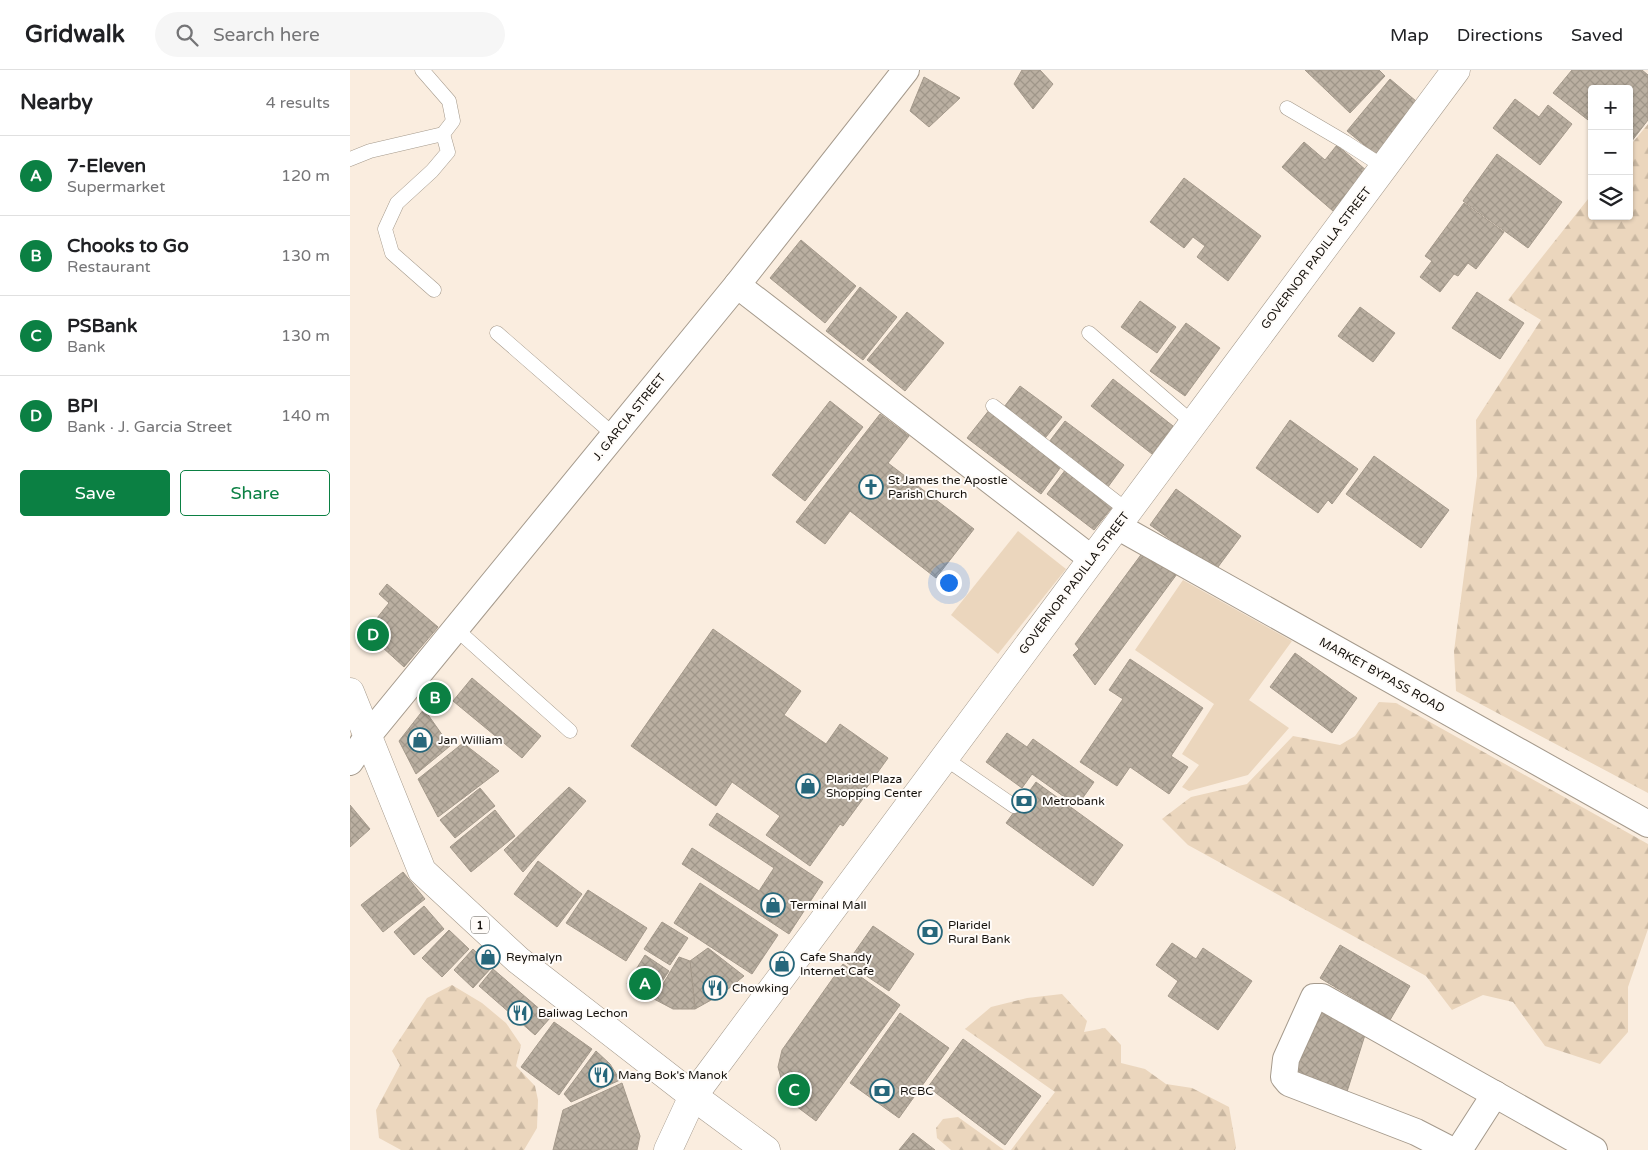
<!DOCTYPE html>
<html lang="en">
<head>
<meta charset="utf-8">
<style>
  body { margin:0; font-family:"Varela Round",sans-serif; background:#f6f6f6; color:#202124 }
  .controls { position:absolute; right:15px; top:15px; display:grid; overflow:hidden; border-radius:5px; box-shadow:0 1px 4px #0004 }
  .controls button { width:45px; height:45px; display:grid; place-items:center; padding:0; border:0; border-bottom:1px solid #e0e0e0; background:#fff; color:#202124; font:25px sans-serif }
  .you { position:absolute; left:598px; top:512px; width:18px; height:18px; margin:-12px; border:4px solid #fff; border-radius:50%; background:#1a73e8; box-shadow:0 0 0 8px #1a73e833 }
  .badge { display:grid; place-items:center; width:32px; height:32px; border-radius:50%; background:#0b8043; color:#fff; font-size:16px; font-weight:700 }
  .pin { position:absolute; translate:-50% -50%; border:2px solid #fff; box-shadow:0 1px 5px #0006 }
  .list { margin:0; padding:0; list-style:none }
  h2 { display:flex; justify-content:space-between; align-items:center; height:65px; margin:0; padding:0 20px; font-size:21px }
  h2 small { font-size:16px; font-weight:400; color:#757577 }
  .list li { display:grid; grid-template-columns:32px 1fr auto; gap:15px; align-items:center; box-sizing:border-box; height:80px; padding:0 20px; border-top:1px solid #e0e0e0 }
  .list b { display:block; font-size:19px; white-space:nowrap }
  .list p { margin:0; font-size:16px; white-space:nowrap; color:#757577 }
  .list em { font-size:16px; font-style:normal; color:#757577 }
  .actions { display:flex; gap:10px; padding:15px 20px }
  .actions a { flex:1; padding:11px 0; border:1px solid #0b8043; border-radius:5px; text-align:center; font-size:18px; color:#0b8043 }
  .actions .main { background:#0b8043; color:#fff }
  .icon { flex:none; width:28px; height:28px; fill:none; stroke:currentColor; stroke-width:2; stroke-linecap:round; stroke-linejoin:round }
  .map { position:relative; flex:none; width:1298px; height:1080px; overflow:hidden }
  header { display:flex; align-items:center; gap:30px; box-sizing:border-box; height:70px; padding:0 25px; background:#fff; border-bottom:1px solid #e0e0e0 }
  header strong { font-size:24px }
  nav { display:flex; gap:28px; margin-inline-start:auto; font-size:18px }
  .search { width:350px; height:45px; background:#f6f6f6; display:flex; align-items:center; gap:12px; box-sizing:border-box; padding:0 18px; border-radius:28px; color:#757577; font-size:19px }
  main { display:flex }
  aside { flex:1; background:#fff }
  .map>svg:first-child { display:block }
  .grass { fill:#ebd6bd }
  .forest { fill:url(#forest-firs) }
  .building { fill:url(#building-cross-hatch); stroke:#a4998b }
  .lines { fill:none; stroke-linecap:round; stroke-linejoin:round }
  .service-casing { stroke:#a59a8c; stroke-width:15 }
  .minor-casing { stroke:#a59a8c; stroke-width:28 }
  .secondary-casing { stroke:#a59a8c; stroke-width:29 }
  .primary-casing { stroke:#a59a8c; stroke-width:29 }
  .service { stroke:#fff; stroke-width:14 }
  .minor { stroke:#fff; stroke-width:26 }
  .secondary { stroke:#fff; stroke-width:28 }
  .primary { stroke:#fff; stroke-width:28 }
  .labels { text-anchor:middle; stroke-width:4; stroke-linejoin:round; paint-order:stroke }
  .shield { fill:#fffcf9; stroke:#5b5853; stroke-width:1 }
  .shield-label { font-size:11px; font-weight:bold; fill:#15110c }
  .street-label { font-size:12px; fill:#15110c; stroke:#fffcf9 }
  .poi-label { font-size:12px; fill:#15110c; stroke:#fffcf9; text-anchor:start }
</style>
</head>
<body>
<header>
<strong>Gridwalk</strong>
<div class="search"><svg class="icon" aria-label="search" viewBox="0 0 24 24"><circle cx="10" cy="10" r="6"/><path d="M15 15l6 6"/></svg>Search here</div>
<nav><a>Map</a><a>Directions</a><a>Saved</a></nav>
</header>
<main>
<aside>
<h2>Nearby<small>4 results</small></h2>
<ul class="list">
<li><span class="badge">A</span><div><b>7-Eleven</b><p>Supermarket</p></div><em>120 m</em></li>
<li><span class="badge">B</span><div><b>Chooks to Go</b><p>Restaurant</p></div><em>130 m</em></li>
<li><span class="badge">C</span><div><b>PSBank</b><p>Bank</p></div><em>130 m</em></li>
<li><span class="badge">D</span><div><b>BPI</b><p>Bank · J. Garcia Street</p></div><em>140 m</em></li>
</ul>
<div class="actions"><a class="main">Save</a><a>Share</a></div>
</aside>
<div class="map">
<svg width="1298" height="1080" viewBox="0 0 1298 1080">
  <defs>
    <pattern id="forest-firs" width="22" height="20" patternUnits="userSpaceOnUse" patternTransform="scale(1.25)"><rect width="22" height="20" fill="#ebd6bd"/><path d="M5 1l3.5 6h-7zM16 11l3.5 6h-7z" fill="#c9b7a1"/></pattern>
    <pattern id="building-cross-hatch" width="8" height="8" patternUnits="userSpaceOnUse" patternTransform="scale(1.25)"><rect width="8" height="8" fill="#baafa1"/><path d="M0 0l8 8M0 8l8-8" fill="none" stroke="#9f9689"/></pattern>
  </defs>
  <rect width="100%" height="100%" fill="#faeddf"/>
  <!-- grass -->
  <g class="grass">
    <path d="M668,461l48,38 -68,85 -47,-39z"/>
    <path d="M833,510l109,61 -43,59 40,28 -41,47 -59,16 -7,-4 17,-22 -17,-11 32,-50 -79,-54z"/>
  </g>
  <!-- forest -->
  <g class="forest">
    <path d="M1298,54v669l-192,-102 -2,-40 23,-175 -1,-56 65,-100 -33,-20 84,-106v22h37v-69z"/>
    <path d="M1029,632l17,1 252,141v85l-20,58v45l-28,32 -55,-18 -32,-44 -30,-7 -31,15 -26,-34 -238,-131 -26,-26 29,-22 56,-13 46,-48 47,9 15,-9z"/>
    <path d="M102,915l30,18 24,20 15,22 -5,21 19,20 3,14 -1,28 -13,22h-123l-22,-12 -3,-28 24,-45 -8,-14 35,-53z"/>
    <path d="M712,924l25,27 -3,11 21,-4 16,17v18l24,6 21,15 26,4 37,19 7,40 -1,3h-224l44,-58 -90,-63 26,-22 36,-9z"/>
    <path d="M608,1047l46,33h-53l-14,-12 -1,-10 7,-9z"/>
  </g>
  <!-- building -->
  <g class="building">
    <path d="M672,0h18l13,14 -20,25 -19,-25z"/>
    <path d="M955,0h74l6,6 -35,37z"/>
    <path d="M1222,0h70l6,5v45l-17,22 -2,-1v-52h-37v34l-39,-30z"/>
    <path d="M574,7l36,21 -31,29 -19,-16z"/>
    <path d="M1040,9l33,28 -43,51 -33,-27z"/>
    <path d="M1165,29l24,18 9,-12 24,19 -32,41 -47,-37z"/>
    <path d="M954,72l21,18 12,-15 30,26 -34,40 -51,-44z"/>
    <path d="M1147,84l65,48 -34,46 -65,-47z"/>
    <path d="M834,108l77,58 -33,45 -31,-24 8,-11 -12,-9 -9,11 -34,-26z"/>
    <path d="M1114,133l40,29 -28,37 -8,-6 -10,13 -4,-2 -14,18 -20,-15 12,-16 -7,-5z"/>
    <path d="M451,170l55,46 -31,37 -55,-45z"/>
    <path d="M510,217l37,30 -34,43 -37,-29z"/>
    <path d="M1127,222l47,31 -24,36 -48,-31z"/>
    <path d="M790,231l36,26 -19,26 -36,-26z"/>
    <path d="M1010,237l35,26 -22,29 -35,-26z"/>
    <path d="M557,242l37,31 -39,48 -38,-31z"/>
    <path d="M836,253l34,25 -35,48 -35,-25z"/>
    <path d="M763,309l60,47 -21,28 -61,-48z"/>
    <path d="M670,316l42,31 -20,25 -41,-31z"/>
    <path d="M480,331l33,26 -58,74 -33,-26z"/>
    <path d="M640,339l73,55 -22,30 -74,-56z"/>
    <path d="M530,344l29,22 -21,27 86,66 -38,49 -86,-67 -25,33 -29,-22z"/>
    <path d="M940,350l68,49 -26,35 -4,-4 -10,13 -62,-45z"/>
    <path d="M715,351l59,44 -19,26 -59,-45z"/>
    <path d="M1024,386l75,54 -28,38 -75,-54z"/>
    <path d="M716,399l48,36 -20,25 -47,-36z"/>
    <path d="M826,419l65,47 -26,35 -65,-46z"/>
    <path d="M793,482l34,22 -82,111 -22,-30 6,-6 -4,-5z"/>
    <path d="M37,514l51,43 -34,40 -22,-20 -5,-29 12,-15 -10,-9z"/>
    <path d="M363,559l88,62 -17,24 42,29 14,-20 48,34 -23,32 3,2 -25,34 -3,-2 -30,42 -44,-31 14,-19 -48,-34 -16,24 -85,-60z"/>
    <path d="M945,583l62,45 -25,35 -62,-46z"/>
    <path d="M780,589l73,49 -32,48 17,11 -19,27 -39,-27 -13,19 -37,-24 43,-63 -14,-9z"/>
    <path d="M122,608l69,58 -19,22 -69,-57z"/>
    <path d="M74,639l26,37 -34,28 -17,-33z"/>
    <path d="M657,663l20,14 6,-8 61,43 -17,24 -45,-32 -10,14 -36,-26z"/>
    <path d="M113,673l36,28 -61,46 -20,-38z"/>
    <path d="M686,712l87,63 -30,41 -87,-63z"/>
    <path d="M219,717l17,14 -63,71 -19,-22z"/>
    <path d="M130,718l15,18 -40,32 -15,-18z"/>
    <path d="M0,735l20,24 -20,18z"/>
    <path d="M145,740l20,26 -44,36 -21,-25z"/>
    <path d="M367,743l106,69 -34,52 -107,-70 10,-16 67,43 15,-23 -65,-43z"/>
    <path d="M188,791l44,33 -25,33 -43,-33z"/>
    <path d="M53,802l22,27 -42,33 -22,-27z"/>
    <path d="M350,813l78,52 -26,39 -78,-51z"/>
    <path d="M238,820l59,38 -21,33 -60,-38z"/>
    <path d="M74,836l20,23 -30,26 -20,-23z"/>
    <path d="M312,852l26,16 -18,27 -26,-16z"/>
    <path d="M523,856l41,28 -25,37 -42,-28z"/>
    <path d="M99,860l20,19 -27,28 -20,-19z"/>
    <path d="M822,873l24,16 7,-11 49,33 -34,49 -50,-34 10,-15 -22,-16z"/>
    <path d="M990,875l70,41 -20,34 -70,-42z"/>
    <path d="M358,878l36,28 -22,18 -27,15 -5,-48z"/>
    <path d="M123,879l19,18 -19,21 -19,-18z"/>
    <path d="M295,885l24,16 -19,28 -23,-15z"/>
    <path d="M329,887l11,4 5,48h-22l-19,-10z"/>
    <path d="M493,894l57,41 -84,116 -20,-15 -12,-17 -6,-22 4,-17z"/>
    <path d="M143,899l57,49 -15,17 -56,-49z"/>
    <path d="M968,939l47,26 -20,63 -53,-18z"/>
    <path d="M550,943l49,35 -50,70 -49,-35z"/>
    <path d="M204,952l38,27 -33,46 -38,-28z"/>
    <path d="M613,969l78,57 -36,49 -77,-58z"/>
    <path d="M246,981l14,13 10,16 -49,22 -7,-8z"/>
    <path d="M272,1013l18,53 -3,14h-84l10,-40z"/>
    <path d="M563,1063l22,17h-36z"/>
  </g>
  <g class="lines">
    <!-- service casing -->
    <g class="service-casing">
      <g id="service">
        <path d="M937,38l58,34 39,25"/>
        <path d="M0,89l20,-8 73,-17 10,-13 -4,-20 -27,-31"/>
        <path d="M84,220l-42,-37 -7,-24 12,-26 35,-32 16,-19 -5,-18"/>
        <path d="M147,263l117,102"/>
        <path d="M739,263l105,91"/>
        <path d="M643,336l135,105"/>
        <path d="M106,559l114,102"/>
        <path d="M593,687l71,49"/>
      </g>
    </g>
    <!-- minor casing -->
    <g class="minor-casing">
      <g id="minor">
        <path d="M387,215l355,274"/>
        <path d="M767,456l531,298"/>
        <path d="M0,692l17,-25 370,-452 169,-215"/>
        <path d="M1101,1080l-35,-18 -127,-49 -5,-6 2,-18 28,-62h8l272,153"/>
        <path d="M1109,1080l36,-56"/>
      </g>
    </g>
    <!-- secondary casing -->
    <g class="secondary-casing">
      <path id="secondary" d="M318,1080l25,-54 763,-1026"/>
    </g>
    <!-- primary casing -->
    <g class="primary-casing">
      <path id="primary" d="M0,622l72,179 96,89 175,136 73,54"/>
    </g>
    <!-- service -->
    <use href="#service" class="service"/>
    <!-- minor -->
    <use href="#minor" class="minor"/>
    <!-- secondary -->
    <use href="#secondary" class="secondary"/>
    <!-- primary -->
    <use href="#primary" class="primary"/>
  </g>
  <!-- icons -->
  <defs>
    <g id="church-ring" transform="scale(1.25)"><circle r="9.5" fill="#fffcf9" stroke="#27677b" stroke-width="1.5"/><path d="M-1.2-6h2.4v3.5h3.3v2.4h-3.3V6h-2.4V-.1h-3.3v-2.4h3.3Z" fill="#27677b"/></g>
    <g id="shop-ring" transform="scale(1.25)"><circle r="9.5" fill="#fffcf9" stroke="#27677b" stroke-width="1.5"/><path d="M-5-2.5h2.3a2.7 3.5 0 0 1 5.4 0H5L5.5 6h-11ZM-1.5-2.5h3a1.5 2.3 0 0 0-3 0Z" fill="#27677b"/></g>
    <g id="bank-ring" transform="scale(1.25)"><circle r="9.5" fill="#fffcf9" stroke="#27677b" stroke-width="1.5"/><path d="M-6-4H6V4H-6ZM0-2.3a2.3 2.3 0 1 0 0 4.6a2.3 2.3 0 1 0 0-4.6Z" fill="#27677b"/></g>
    <g id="restaurant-ring" transform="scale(1.25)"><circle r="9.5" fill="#fffcf9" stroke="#27677b" stroke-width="1.5"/><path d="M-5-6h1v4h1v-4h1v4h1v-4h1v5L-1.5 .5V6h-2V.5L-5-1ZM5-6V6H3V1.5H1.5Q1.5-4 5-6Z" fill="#27677b"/></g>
  </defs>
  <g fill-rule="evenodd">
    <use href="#church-ring" x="521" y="417"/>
    <use href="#shop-ring" x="70" y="670"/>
    <use href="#shop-ring" x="458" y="716"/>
    <use href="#bank-ring" x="674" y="731"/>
    <use href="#shop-ring" x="423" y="835"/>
    <use href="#bank-ring" x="580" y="862"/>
    <use href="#shop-ring" x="138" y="887"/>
    <use href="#shop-ring" x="432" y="894"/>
    <use href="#restaurant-ring" x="365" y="918"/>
    <use href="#restaurant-ring" x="170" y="943"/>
    <use href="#restaurant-ring" x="251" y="1005"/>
    <use href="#bank-ring" x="532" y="1021"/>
  </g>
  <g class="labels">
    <!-- shield labels -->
    <rect class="shield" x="121" y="846.5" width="18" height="17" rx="4"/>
    <g class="shield-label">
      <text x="130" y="859">1</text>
    </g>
    <!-- street labels -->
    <g class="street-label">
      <text transform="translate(966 188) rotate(-53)" y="4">GOVERNOR PADILLA STREET</text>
      <text transform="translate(279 347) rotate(-51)" y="4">J. GARCIA STREET</text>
      <text transform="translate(724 513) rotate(-53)" y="4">GOVERNOR PADILLA STREET</text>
      <text transform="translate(1032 605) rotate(29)" y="4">MARKET BYPASS ROAD</text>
    </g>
    <!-- poi labels -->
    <g class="poi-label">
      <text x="538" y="414">St James the Apostle<tspan x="538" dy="14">Parish Church</tspan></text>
      <text x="88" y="674">Jan William</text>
      <text x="476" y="713">Plaridel Plaza<tspan x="476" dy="14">Shopping Center</tspan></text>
      <text x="692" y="735">Metrobank</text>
      <text x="440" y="839">Terminal Mall</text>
      <text x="598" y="859">Plaridel<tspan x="598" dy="14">Rural Bank</tspan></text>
      <text x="156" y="891">Reymalyn</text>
      <text x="450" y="891">Cafe Shandy<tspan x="450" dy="14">Internet Cafe</tspan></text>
      <text x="382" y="922">Chowking</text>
      <text x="188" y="947">Baliwag Lechon</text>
      <text x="268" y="1009">Mang Bok's Manok</text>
      <text x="550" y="1025">RCBC</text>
    </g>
  </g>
</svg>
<div class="controls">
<button>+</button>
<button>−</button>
<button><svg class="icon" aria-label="layers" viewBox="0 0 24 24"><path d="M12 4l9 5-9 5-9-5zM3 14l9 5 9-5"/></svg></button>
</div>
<div class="you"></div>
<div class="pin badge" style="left:295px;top:914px">A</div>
<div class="pin badge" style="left:85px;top:628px">B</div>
<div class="pin badge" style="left:444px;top:1020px">C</div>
<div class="pin badge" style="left:23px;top:565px">D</div>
</div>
</main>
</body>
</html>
